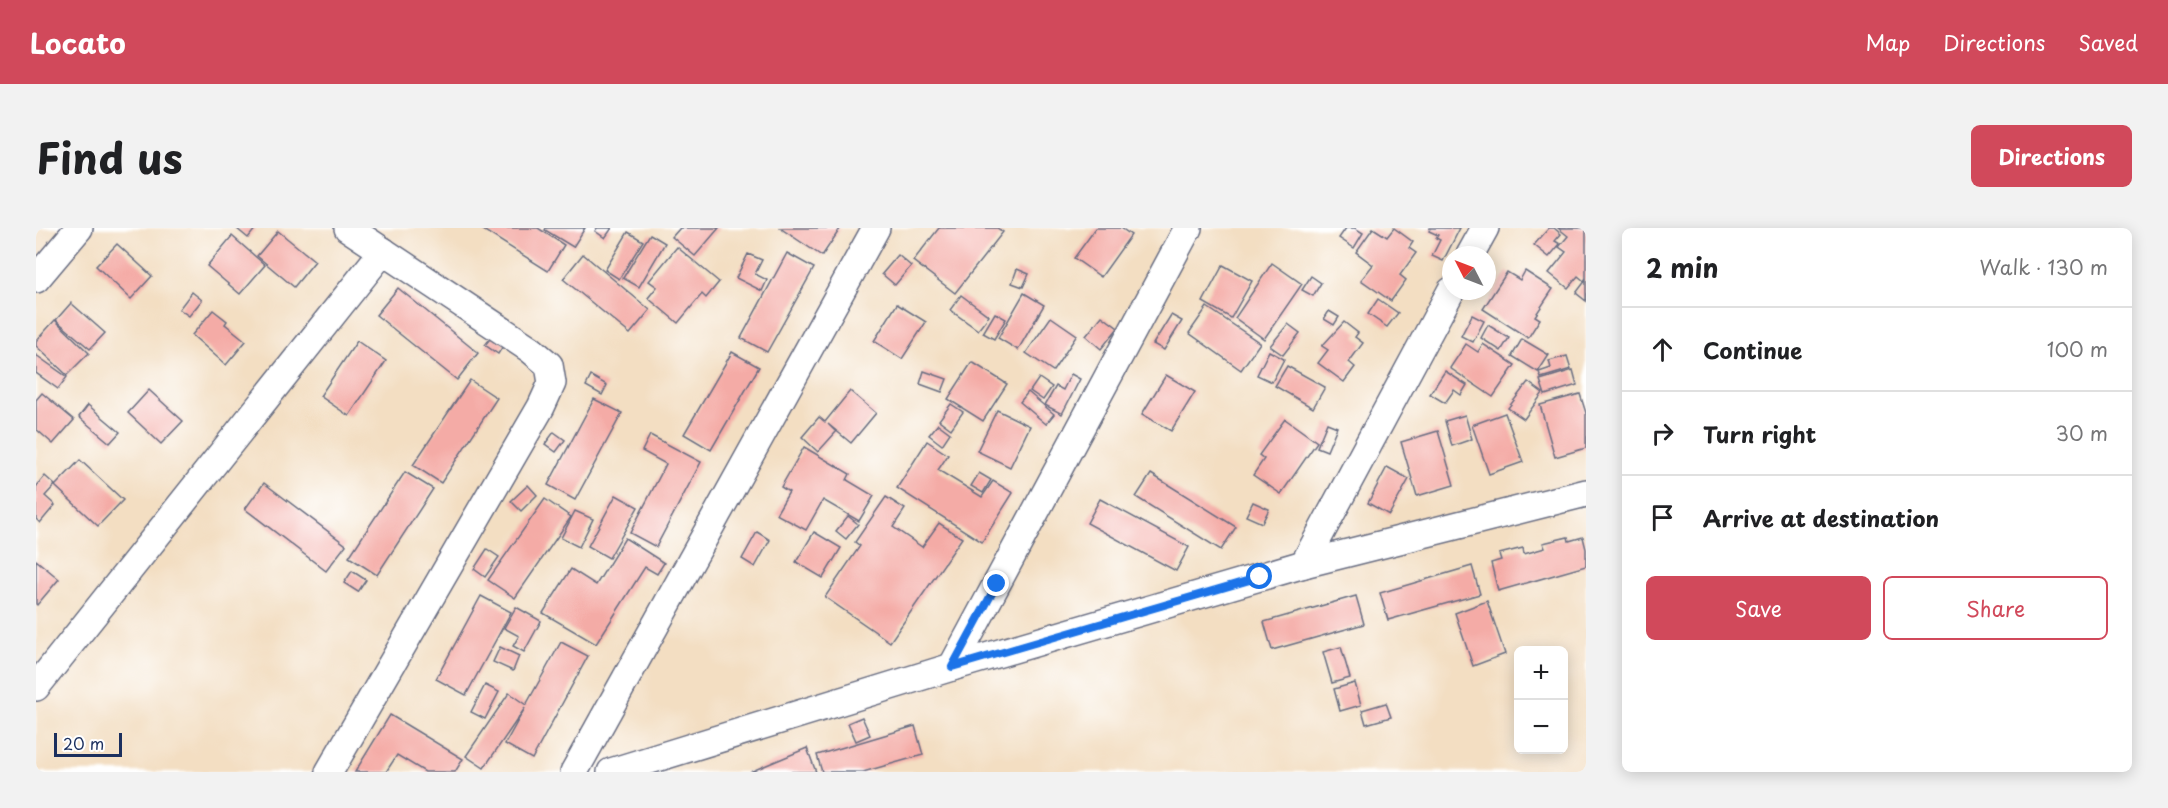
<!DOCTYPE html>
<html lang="en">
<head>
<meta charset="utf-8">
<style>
  body { margin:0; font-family:"Playpen Sans",sans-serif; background:#f2f2f2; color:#202124 }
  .controls { position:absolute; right:18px; bottom:18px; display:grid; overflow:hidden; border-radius:9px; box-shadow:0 3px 15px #0003 }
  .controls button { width:54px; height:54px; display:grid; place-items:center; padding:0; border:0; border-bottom:2px solid #e0e0e0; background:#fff; color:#202124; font:30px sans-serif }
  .compass { position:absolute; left:1406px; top:18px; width:54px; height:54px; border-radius:50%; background:#fff; box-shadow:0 3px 15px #0003; rotate:312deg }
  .scale { position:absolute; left:18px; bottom:15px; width:68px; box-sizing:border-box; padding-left:6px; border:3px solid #1b2f5e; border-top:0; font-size:16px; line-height:21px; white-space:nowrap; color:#1b2f5e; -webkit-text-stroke:4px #fff; paint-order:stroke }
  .stop { position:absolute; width:18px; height:18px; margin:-14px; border:4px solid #1a73e8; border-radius:50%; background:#fff }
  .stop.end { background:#1a73e8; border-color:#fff; box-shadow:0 2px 6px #0008 }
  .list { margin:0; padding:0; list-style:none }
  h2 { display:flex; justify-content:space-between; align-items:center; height:78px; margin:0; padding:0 24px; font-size:26px }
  h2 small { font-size:20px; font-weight:400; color:#757577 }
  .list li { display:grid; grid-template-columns:39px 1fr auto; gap:18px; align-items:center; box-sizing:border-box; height:84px; padding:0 24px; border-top:2px solid #e0e0e0 }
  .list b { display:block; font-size:22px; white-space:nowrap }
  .list em { font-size:20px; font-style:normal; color:#757577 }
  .actions { display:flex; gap:12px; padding:18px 24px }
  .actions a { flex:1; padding:14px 0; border:2px solid #d1495b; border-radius:9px; text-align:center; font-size:21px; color:#d1495b }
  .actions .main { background:#d1495b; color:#fff }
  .icon { flex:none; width:33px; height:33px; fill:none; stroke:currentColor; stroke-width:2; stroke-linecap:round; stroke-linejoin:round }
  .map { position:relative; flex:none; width:1550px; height:544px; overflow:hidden; border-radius:9px }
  header { display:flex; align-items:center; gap:36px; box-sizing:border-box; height:84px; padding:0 30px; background:#d1495b; color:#fff }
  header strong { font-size:28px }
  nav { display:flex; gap:33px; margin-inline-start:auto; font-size:21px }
  .intro { display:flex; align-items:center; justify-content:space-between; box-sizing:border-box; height:144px; padding:0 36px }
  h1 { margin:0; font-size:42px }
  .button { padding:15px 27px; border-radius:9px; background:#d1495b; color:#fff; font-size:21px; font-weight:700 }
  main { display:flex; gap:36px; padding:0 36px }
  aside { flex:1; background:#fff; border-radius:9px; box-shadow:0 3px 15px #0003 }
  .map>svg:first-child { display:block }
  .building { fill:#f4aba6 }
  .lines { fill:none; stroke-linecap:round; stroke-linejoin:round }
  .street-casing { stroke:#676c81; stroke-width:30 }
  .street { stroke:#fff; stroke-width:27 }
  .route { stroke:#1a73e8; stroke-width:8 }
</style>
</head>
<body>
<header>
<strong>Locato</strong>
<nav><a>Map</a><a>Directions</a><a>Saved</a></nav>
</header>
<div class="intro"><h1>Find us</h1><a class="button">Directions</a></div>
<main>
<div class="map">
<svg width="1550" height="544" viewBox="0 0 1550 544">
  <rect width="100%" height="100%" fill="#fff"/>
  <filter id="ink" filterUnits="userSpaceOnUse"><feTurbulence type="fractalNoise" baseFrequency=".0167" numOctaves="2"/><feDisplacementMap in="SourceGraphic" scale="12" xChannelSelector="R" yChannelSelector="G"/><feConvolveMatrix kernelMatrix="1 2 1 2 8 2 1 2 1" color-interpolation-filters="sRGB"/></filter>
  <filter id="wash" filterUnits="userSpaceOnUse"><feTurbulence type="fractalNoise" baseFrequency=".008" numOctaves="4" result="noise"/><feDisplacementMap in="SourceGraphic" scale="24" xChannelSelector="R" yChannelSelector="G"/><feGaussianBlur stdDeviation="1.35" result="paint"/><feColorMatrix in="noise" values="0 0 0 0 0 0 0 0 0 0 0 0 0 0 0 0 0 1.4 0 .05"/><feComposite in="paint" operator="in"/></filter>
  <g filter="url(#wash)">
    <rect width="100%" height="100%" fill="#f3dec2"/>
    <g id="blocks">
      <!-- building -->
      <g class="building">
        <path d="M200,0h20l-8,10z"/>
        <path d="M444,0h58l26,17 -16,26z"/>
        <path d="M510,0h39l-12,19 -28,-17z"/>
        <path d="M561,0h15l-7,10 -10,-7z"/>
        <path d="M644,0h39l-24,28 -23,-19z"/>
        <path d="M744,0h58l2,1 -18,27z"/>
        <path d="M903,0h58l6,4 -48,61 -42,-32z"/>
        <path d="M1060,0h25l10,7 -30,42 -27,-19z"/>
        <path d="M1310,0h9l8,5 -9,15 -15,-10z"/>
        <path d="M1337,0l14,9 7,-9 19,14 -4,6 7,5 -16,22 6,5 -15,21 -30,-21 12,-15 -17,-13z"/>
        <path d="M1394,0h30l-17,33 -11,-5 8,-16 -4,-2 2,-3 -9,-4z"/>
        <path d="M1513,0h5l7,6 -6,7 5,3 -11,13 -15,-12z"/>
        <path d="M1522,0h28v50l-2,3 -6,-5 -10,12 -19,-15 17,-21 -7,-5 9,-11z"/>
        <path d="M242,3l37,30 -21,26 -37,-31z"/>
        <path d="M592,4l15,9 -24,38 -14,-9z"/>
        <path d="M614,6l15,9 -26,44 -16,-9z"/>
        <path d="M196,8l33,29 -25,29 -33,-28z"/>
        <path d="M81,16l35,32 -21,23 -35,-33z"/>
        <path d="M641,19l42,35 -13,16 -4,-4 -24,29 -30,-25 9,-11 -8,-6z"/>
        <path d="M751,25l27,15 -47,84 -26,-14z"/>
        <path d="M547,26l67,56 -20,24 -67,-55z"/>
        <path d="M712,26l14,6 -7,14 12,6 -5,11 -26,-13z"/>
        <path d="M862,27l13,11 -16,19 -13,-11z"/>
        <path d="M1236,35l30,21 -38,55 -29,-21z"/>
        <path d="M1187,37l29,16 -21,37 -28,-16z"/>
        <path d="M981,41l12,5 -6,13 -11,-4z"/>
        <path d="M1489,43l28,18 -18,27 5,3 -12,19 -45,-29 24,-37 13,8z"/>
        <path d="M1275,48l10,7 -8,13 -11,-6z"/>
        <path d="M1550,52v21l-10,-8z"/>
        <path d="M362,60l80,65 -21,27 -81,-65z"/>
        <path d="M156,64l10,8 -13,16 -10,-7z"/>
        <path d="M988,65l20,12 -26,45 -20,-12z"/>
        <path d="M925,67l28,21 -11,14 -28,-20z"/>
        <path d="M1342,71l20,14 -11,14 -19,-13z"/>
        <path d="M35,75l34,30 -15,16 -34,-29z"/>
        <path d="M861,76l29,18 -24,37 -28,-18z"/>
        <path d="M1171,79l53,36 -19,27 -52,-37z"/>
        <path d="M177,82l14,11 -2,3 21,17 -20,24 -34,-30z"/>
        <path d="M1293,83l10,6 -5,8 -10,-6z"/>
        <path d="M959,85l11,6 -12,20 -11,-6z"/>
        <path d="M1135,87l11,6 -18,29 -11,-6z"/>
        <path d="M1436,87l12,6 -11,21 -12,-6z"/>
        <path d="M1066,88l16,12 -17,21 -15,-13z"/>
        <path d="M1015,89l26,18 -24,36 -27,-18z"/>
        <path d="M19,92l34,33 -22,22 -31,-29v-5z"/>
        <path d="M1308,94l14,11 -3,4 8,6 -14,19 6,5 -11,15 -26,-19 10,-13 -6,-4z"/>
        <path d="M1252,96l12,9 -17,22 -13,-9z"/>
        <path d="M1452,97l21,13 -8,13 -20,-13z"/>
        <path d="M457,107l12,8 -7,11 -13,-9z"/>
        <path d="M1486,111l27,16 -11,17 -26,-16z"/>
        <path d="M321,113l29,20 -37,55 -29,-20z"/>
        <path d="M1430,116l12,8 5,-8 32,21 -22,32 -43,-29z"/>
        <path d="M1233,123l15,8 -12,23 -15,-7z"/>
        <path d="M696,124l27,15 -48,83 -27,-16z"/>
        <path d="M0,127l31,22 -9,12 -22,-16z"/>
        <path d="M1531,128l4,13 -30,9 -2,-6 12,-4 -2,-7z"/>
        <path d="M936,134l35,22 -24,37 -35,-22z"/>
        <path d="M1251,138l38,21 -12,21 -38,-22z"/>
        <path d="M1537,142l4,15 -32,10 -5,-15z"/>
        <path d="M888,143l23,8 -5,13 -22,-8z"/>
        <path d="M1409,143l22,14 -6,10 -7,-5 -9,13 -15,-9z"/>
        <path d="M1035,146l9,5 -18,35 -17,-9 11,-19 7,4z"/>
        <path d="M1130,147l29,17 -24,39 -29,-17z"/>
        <path d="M555,148l16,9 -5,10 -16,-9z"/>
        <path d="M1003,150l13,9 -9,13 -13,-9z"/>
        <path d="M434,152l27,18 -56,85 -28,-18z"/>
        <path d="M1492,154l15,11 -19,26 -16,-11z"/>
        <path d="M113,162l34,31 -22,23 -33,-31z"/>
        <path d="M814,163l26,22 -25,30 -23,-19 8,8 -18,20 -16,-15 17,-20 6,5z"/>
        <path d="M992,164l26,22 -8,10 -26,-22z"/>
        <path d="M6,165l32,27 -21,24 -17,-15v-29z"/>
        <path d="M1544,166l6,19v35l-31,9 -15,-52z"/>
        <path d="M558,171l28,14 -47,87 -27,-15z"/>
        <path d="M915,176l12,8 -12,17 -12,-9z"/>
        <path d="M52,177l32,27 -10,11 -31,-26z"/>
        <path d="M961,182l33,16 -20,41 -33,-16z"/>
        <path d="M1469,185l18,49 -34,12 -17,-49z"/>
        <path d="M1429,187l7,24 -20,7 -7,-25z"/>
        <path d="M1249,191l32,23 -36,52 -28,-19 11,-16 -5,-4z"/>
        <path d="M1291,195l10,4 -10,24 -10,-4z"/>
        <path d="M902,196l12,9 -8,12 -13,-10z"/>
        <path d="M1402,203l16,54 -37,11 -16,-54z"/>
        <path d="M518,204l11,8 -9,12 -11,-8z"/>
        <path d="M614,207l51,27 -45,85 -26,-14 36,-69 -24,-13z"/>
        <path d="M891,213l21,14 -10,15 44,27 11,-16 20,12 -31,49 -85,-54z"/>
        <path d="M768,219l46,27 -3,6 27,16 -15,25 -36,-21 -17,30 -30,-16 13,-22 -8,-5z"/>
        <path d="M44,232l43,40 -25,26 -43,-40z"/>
        <path d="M1351,239l22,12 -20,36 -21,-12z"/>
        <path d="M369,244l28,17 -56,86 -28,-18z"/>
        <path d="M943,245l12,7 -8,13 -12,-7z"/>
        <path d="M1115,246l85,53 -15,23 -85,-53z"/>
        <path d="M9,248l10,9 -10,11 10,9 -15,18 -4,-4v-32z"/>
        <path d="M228,255l82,62 -20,26 -81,-62z"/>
        <path d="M492,257l9,10 -16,16 -10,-10z"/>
        <path d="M580,267l22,12 -29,51 -21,-12z"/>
        <path d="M850,269l19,12 -12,18 29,20 17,-24 23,15 -72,104 -65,-45 35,-51 -5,-4z"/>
        <path d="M509,271l26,18 -56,81 -27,-18z"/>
        <path d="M1064,271l89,48 -13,24 -89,-48z"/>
        <path d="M1217,274l16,7 -7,14 -16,-7z"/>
        <path d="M539,283l18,8 -14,28 -18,-9z"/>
        <path d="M812,288l10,8 -12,15 -10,-8z"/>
        <path d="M721,304l13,8 -15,27 -13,-8z"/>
        <path d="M778,304l27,16 -18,30 -27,-16z"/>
        <path d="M1532,309l1,4 14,-4 3,12v17l-88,25 -7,-28 10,-3 -2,-6 24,-6 1,6 21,-6 -2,-5z"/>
        <path d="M589,310l39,25 -7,11 -12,-7 -49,77 -53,-31 28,-44 25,16z"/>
        <path d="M451,321l12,8 -14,20 -11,-8z"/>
        <path d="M0,332l23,19 -22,26 -1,-1z"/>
        <path d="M1436,338l8,28 -92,26 -8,-27z"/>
        <path d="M316,343l14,9 -8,12 -14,-9z"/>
        <path d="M445,368l30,16 -45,83 -30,-16z"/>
        <path d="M1320,368l8,28 -92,26 -8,-28z"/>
        <path d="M1451,373l18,53 -32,12 -18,-53z"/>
        <path d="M480,379l25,14 -17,31 -11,-6 6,-10 -15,-8z"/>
        <path d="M525,414l27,14 -56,103 -27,-15 20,-36 -41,60 -18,-12 43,-63 17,12z"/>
        <path d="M464,419l19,9 -6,15 -20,-9z"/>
        <path d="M1305,419l9,31 -18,5 -9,-31z"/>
        <path d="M1319,455l6,22 -21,6 -6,-22z"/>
        <path d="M449,457l14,7 -14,27 -14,-7z"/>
        <path d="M1350,475l5,14 -25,7 -4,-14z"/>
        <path d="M354,487l73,44 -8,13h-30l-28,-17 -11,17h-31z"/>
        <path d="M826,489l8,18 -14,6 -8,-18z"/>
        <path d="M879,498l8,29 -60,17h-41l-5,-17z"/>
        <path d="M771,520l9,24h-66z"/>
      </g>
    </g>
  </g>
  <g filter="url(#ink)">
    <use href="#blocks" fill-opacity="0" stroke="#676c81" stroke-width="1.5"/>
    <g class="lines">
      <!-- street casing -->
      <g class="street-casing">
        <g id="street">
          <path d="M1434,27l15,-27"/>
          <path d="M0,51l43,-51"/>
          <path d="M1268,336l147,-273"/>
          <path d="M916,439l236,-439"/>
          <path d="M0,459l347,-436"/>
          <path d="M293,544l212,-365 11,-24 -3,-18 -19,-16 -182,-121"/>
          <path d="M538,544l302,-544"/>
          <path d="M575,544l341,-105 352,-103 282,-71"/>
        </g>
      </g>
      <!-- street -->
      <use href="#street" class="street"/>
    </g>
  </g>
  <g class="lines" filter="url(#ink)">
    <!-- route -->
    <path class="route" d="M961,356l-45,83 308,-90"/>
  </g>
</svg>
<div class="controls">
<button>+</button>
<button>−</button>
</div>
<svg class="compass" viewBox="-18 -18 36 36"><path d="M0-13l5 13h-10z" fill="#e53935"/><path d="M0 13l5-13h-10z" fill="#757577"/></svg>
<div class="scale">20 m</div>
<div class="stop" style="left:1224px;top:349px"></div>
<div class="stop end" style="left:961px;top:356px"></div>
</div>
<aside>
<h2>2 min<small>Walk · 130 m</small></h2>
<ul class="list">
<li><svg class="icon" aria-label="ahead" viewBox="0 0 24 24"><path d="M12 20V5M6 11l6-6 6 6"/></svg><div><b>Continue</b></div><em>100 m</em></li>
<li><svg class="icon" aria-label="right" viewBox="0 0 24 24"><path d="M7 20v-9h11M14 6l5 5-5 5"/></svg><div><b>Turn right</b></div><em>30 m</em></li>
<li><svg class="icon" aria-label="arrive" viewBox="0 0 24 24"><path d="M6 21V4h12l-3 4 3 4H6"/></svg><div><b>Arrive at destination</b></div></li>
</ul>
<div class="actions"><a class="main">Save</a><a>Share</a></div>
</aside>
</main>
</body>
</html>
